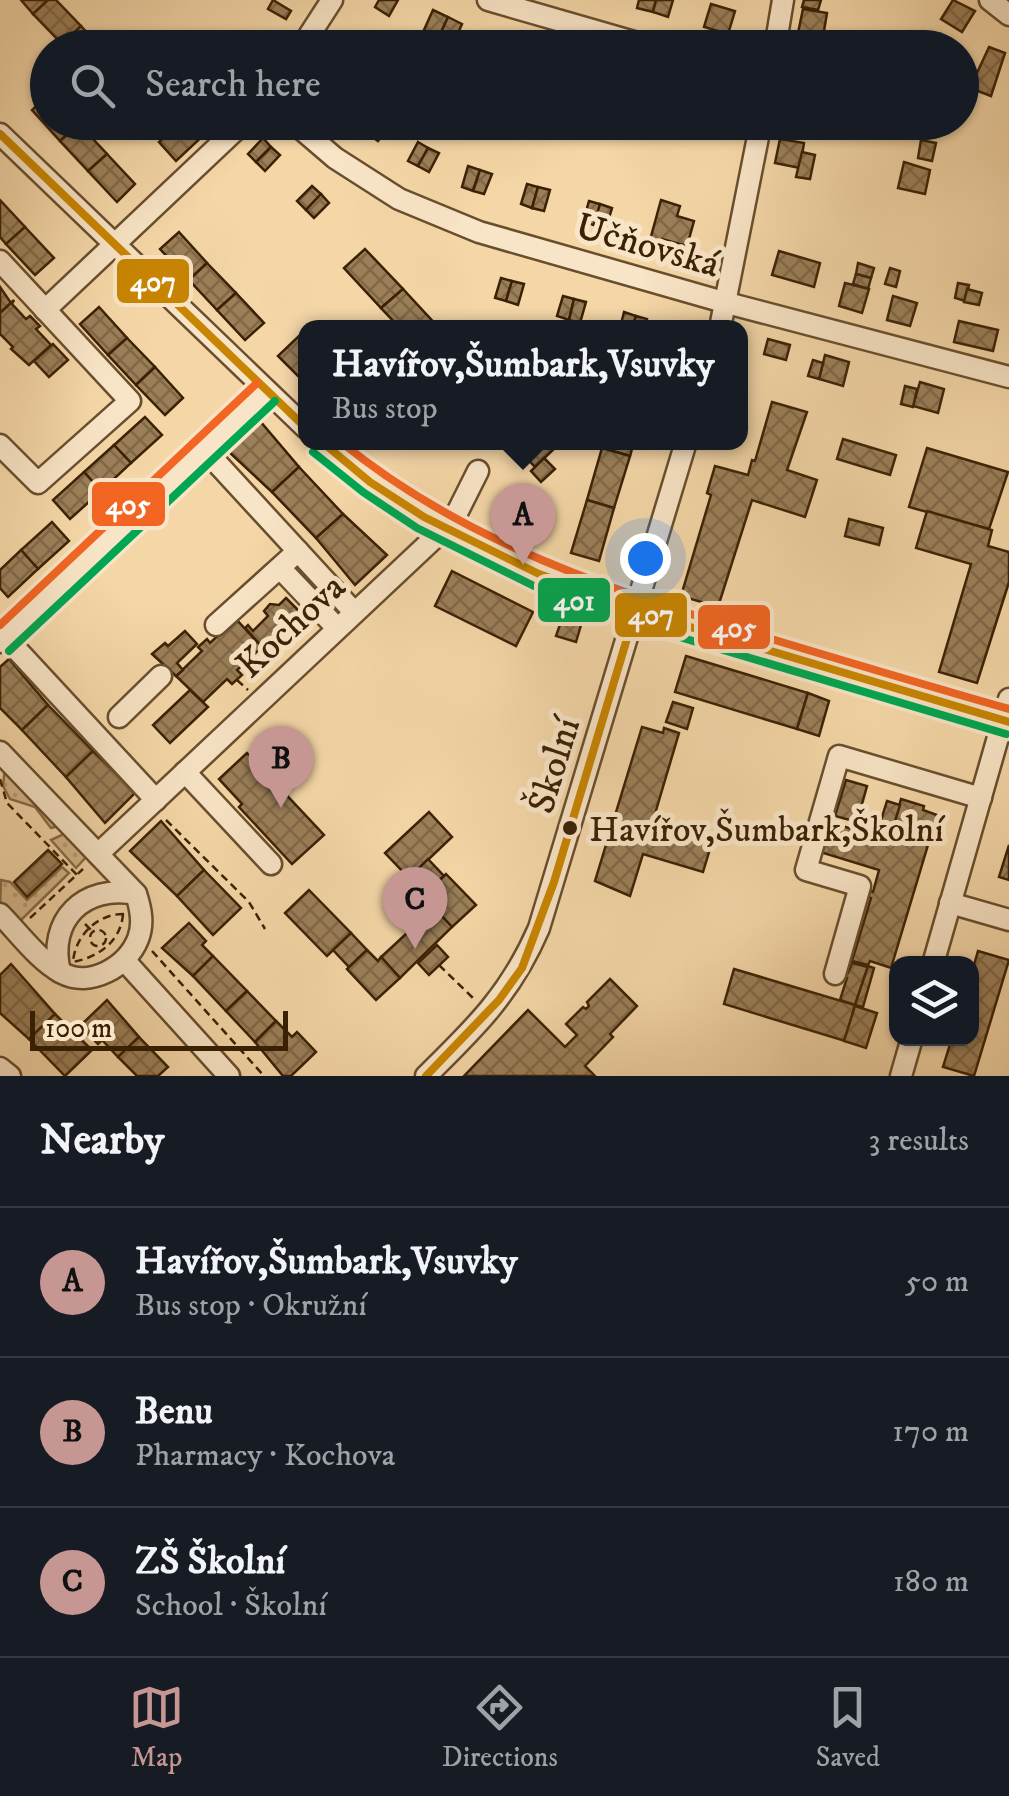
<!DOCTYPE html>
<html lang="en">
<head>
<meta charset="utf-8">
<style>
  body { margin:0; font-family:"IM FELL DW Pica",serif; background:#20242c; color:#f1f3f6 }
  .controls { position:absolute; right:30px; bottom:30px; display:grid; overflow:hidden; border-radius:20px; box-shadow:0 2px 8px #0004 }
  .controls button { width:90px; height:90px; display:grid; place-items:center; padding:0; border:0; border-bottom:2px solid #363941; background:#171b24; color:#f1f3f6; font:50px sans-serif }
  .scale { position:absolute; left:30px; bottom:25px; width:258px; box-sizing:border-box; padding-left:10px; border:5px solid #3b2104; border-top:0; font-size:28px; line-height:35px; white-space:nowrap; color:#3b2104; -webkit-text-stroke:8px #f8e4c6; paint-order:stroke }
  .you { position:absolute; left:645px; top:558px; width:35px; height:35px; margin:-25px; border:8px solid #fff; border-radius:50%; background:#1a73e8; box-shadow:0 0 0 15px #1a73e833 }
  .badge { display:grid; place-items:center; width:65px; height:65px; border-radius:50%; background:#c59692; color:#111; font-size:32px; font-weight:700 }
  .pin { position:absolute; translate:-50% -82px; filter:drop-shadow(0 2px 5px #0008) }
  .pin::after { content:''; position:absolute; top:52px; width:35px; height:30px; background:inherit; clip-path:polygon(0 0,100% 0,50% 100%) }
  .popup { position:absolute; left:298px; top:320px; width:450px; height:130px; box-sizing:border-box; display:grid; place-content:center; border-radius:20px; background:#171b24; filter:drop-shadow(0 2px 8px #0005); font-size:32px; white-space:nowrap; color:#9ea1a6 }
  .popup b { font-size:38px; color:#f1f3f6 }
  .popup::after { content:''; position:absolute; left:50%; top:100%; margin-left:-20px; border:20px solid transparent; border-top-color:#171b24 }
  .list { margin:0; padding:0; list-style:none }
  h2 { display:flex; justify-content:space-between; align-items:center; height:130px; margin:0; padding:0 40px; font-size:42px }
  h2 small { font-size:32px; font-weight:400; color:#9ea1a6 }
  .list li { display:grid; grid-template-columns:65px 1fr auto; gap:30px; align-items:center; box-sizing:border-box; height:150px; padding:0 40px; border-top:2px solid #363941 }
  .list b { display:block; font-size:38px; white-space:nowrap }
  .list p { margin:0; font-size:32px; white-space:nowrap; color:#9ea1a6 }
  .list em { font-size:32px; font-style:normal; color:#9ea1a6 }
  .icon { flex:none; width:55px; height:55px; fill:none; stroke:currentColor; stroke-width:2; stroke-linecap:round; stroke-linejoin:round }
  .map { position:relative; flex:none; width:1009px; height:1076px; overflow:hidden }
  .search { position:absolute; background:#171b24; box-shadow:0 2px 8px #0004; left:30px; right:30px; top:30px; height:110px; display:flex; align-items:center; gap:25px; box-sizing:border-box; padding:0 35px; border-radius:55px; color:#9ea1a6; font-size:38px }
  .sheet { height:580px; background:#171b24 }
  nav { display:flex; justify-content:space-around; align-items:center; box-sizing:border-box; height:140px; border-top:2px solid #363941; background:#171b24; font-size:28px; color:#9ea1a6 }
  nav a { display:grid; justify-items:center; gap:5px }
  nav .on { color:#c59692 }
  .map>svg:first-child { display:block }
  .green { fill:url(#green-dots); stroke:#886c48; stroke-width:2.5 }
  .building { fill:url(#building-cross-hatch); stroke:#3b2104; stroke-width:2.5 }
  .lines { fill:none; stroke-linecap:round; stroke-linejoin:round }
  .minor-casing { stroke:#694e2d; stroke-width:25 }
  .path { stroke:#3b2104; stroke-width:2.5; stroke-dasharray:8 5; stroke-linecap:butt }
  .minor { stroke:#f8e4c6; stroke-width:20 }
  .bus-1-casing { stroke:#f8e4c6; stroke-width:15 }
  .bus-2-casing { stroke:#f8e4c6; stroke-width:15 }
  .bus-3-casing { stroke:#f8e4c6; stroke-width:15 }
  .bus-1 { stroke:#c88501; stroke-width:8 }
  .bus-2 { stroke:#00a651; stroke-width:8 }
  .bus-3 { stroke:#f26522; stroke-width:8 }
  .bus-dot { fill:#3b2104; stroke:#f8e4c6; stroke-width:4 }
  .labels { text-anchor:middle; stroke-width:10; stroke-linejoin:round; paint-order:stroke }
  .bus-label { font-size:36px; fill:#3b2104; stroke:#f8e4c6; text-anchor:start }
  .street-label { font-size:38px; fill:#3b2104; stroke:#f8e4c6 }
  .line-badge { stroke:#f8e4c6; stroke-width:4 }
  .badge-label { font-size:28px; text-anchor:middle; font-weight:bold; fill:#fff }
</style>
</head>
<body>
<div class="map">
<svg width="1009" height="1076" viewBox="0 0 1009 1076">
  <defs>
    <pattern id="green-dots" width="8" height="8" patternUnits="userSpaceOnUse" patternTransform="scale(2.5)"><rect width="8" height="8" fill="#d5b78b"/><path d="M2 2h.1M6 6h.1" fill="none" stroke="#b89d76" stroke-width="1.8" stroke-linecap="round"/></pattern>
    <pattern id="building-cross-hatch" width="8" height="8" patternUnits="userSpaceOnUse" patternTransform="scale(2.5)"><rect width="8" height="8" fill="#9b7f59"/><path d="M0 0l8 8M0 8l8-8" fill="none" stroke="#806847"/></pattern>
  </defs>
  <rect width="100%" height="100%" fill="#f4d6a7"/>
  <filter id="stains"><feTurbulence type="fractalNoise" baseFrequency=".002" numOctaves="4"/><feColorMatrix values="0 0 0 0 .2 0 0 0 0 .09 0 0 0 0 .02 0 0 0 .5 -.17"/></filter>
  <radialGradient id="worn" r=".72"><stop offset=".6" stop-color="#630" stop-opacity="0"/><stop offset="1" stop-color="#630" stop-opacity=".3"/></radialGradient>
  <!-- green -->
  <g class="green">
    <path d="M5,767l57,58 -11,3 -16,-21 -25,-8 -7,-13z"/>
    <path d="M68,832l20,23 -12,13 -25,-28z"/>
    <path d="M62,867l7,6 -54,53 -15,-17 1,-29 9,2 17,18z"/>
  </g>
  <!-- building -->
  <g class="building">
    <path d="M21,0h27l-15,14z"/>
    <path d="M48,0h8l25,26 -19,18 -29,-30z"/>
    <path d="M273,0l18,11 -5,8 -18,-10z"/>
    <path d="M379,0h19l-9,16 -14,-9z"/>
    <path d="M639,0h17l-3,12 -16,-4z"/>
    <path d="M656,0h17l-5,17 -15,-5z"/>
    <path d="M804,0h17l-3,10 -16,-3z"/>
    <path d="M953,0l22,11 -13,21 -21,-13z"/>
    <path d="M711,4l24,7 -7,23 -24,-7z"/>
    <path d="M803,9l24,4 -4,24 -25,-4z"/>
    <path d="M433,10l15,7 -9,20 -15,-7z"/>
    <path d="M448,17l14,7 -9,20 -14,-7z"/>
    <path d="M81,26l20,22h-36l-3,-4z"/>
    <path d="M264,35l18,11 -1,2 -23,-3z"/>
    <path d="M495,36l15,5 -2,7h-17z"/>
    <path d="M989,47l16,6 -14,43 -21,-8z"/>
    <path d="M48,95v27l31,2 -19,17 -28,-31z"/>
    <path d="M180,122h18l9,10 -31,29 -17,-19z"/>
    <path d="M362,122h15l-9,12 -9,-7z"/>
    <path d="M377,122l14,2 -13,17 -10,-7z"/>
    <path d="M79,124l28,30 -19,17 -28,-30z"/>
    <path d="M263,138l8,9 -15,15 -8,-8z"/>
    <path d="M780,139l24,4 -4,25 -25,-5z"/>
    <path d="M921,140l15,3 -4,18 -14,-3z"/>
    <path d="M418,142l10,6 -10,18 -10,-5z"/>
    <path d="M271,147l9,8 -15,16 -9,-9z"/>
    <path d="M428,148l11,5 -10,19 -11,-6z"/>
    <path d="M802,152l13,3 -5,24 -14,-2z"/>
    <path d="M107,154l28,30 -18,18 -29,-31z"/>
    <path d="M904,162l26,8 -5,24 -27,-6z"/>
    <path d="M468,166l12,4 -7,21 -11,-4z"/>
    <path d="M480,170l12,4 -8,20 -11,-3z"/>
    <path d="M527,184l11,3 -6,21 -11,-4z"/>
    <path d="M312,186l9,8 -15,16 -9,-9z"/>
    <path d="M538,187l12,3 -6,21 -12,-3z"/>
    <path d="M321,194l8,9 -15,15 -8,-8z"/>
    <path d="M0,200l25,27 -19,17 -6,-7z"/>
    <path d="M661,200l19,6 -3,10 17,5 -7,25 -25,-7 -1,4 -11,-3z"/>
    <path d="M589,201l11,3 -6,21 -11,-3z"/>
    <path d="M600,204l12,4 -6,20 -12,-3z"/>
    <path d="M25,227l29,31 -19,17 -29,-31z"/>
    <path d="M179,232l28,31 -18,17 -29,-31z"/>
    <path d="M365,249l38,40 -22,19 -37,-40z"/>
    <path d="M779,251l41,12 -6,24 -42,-12z"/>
    <path d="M207,263l29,30 -19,17 -28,-30z"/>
    <path d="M858,263l16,5 -3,10 -15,-4z"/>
    <path d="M890,268l10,3 -4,16 -11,-3z"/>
    <path d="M856,274l15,4 -3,11 -15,-5z"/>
    <path d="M501,278l11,3 -6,20 -11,-3z"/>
    <path d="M512,281l12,3 -6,21 -12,-4z"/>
    <path d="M845,283l24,6 -7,24 -23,-7z"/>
    <path d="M958,283l11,2 -4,16 -10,-3z"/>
    <path d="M0,287l11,16 -11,10z"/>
    <path d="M403,289l36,39 -45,-1 3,-2 -16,-17z"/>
    <path d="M967,289l15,4 -3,12 -15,-3z"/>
    <path d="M236,293l28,30 -19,17 -28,-30z"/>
    <path d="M563,296l11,3 -5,21 -12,-4z"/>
    <path d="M893,296l24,7 -7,23 -23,-6z"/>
    <path d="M574,299l12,3 -6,21 -11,-3z"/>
    <path d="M14,300l-2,4 14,15 4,-3 10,10 -4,3 15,16 -22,20 -18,-16 2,-2 -13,-13v-21z"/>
    <path d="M99,307l28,31 -19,17 -28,-31z"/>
    <path d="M624,312l12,4 -4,12h-12z"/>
    <path d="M636,316l11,3 -3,9h-12z"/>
    <path d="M959,321l39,9 -5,21 -39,-9z"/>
    <path d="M299,336l7,7v41l-28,-28z"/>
    <path d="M127,338l28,29 -19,18 -28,-30z"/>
    <path d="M768,339l22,6 -4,15 -22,-6z"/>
    <path d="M53,344l15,16 -19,17 -15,-16z"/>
    <path d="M825,355l24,7 -6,24 -24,-7z"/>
    <path d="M813,360l10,3 -4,16 -11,-3z"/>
    <path d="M155,367l28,31 -18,17 -29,-30z"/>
    <path d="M920,382l24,7 -6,24 -25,-7z"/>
    <path d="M905,386l12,3 -4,18 -12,-3z"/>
    <path d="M772,402l35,10 -20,58 30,10 -12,37 -53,-17 -34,107 -37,-11 30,-101 -4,-2 8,-27 33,9 4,-15 3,1z"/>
    <path d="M145,417l17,18 -31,28 -17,-18z"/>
    <path d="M260,421l39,46 -27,25 -44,-41z"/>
    <path d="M843,439l53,16 -6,20 -53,-16z"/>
    <path d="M512,442h39l5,5 -21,20z"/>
    <path d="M604,442h30l-4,14 -28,-8z"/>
    <path d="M114,445l17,18 -30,28 -17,-19z"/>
    <path d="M602,448l28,8 -16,52 -27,-8z"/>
    <path d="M927,448l81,24 -19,57 -80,-22z"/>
    <path d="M544,458l11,11 -14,13 -10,-11z"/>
    <path d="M299,467l44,47 -27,24 -44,-46z"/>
    <path d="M84,472l17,19 -31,28 -17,-19z"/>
    <path d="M587,500l27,8 -15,53 -28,-8z"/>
    <path d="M927,511l65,19 -4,16 21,6v30l-32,101 -38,-11 32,-108 -55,-16z"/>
    <path d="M343,514l44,41 -32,30 -39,-47z"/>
    <path d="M849,519l34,9 -4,17 -34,-9z"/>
    <path d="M52,522l17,19 -31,28 -17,-19z"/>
    <path d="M21,550l17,19 -30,28 -8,-9v-18z"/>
    <path d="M452,571l81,41 -17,34 -81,-40z"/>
    <path d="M286,598l18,18 -37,36 -22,-24 3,-3 5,6 15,-15 -4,-5 6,-7 9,1z"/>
    <path d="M236,619l26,28 -25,23 5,5 -10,9 -5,-5 -24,23 -27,-26 26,-25 -4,-4 9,-8 3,4z"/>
    <path d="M562,619l19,6 -5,17 -20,-6z"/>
    <path d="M185,631l12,13 -20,19 6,7 -7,6 -24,-22 13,-11 3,3z"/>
    <path d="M686,656l122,37 -11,36 -122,-37z"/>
    <path d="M9,659l39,46 -26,25 -22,-22v-41z"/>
    <path d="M190,690l18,17 -38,36 -17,-18z"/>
    <path d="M808,693l21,8 -10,35 -22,-7z"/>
    <path d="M673,702l20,6 -6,21 -21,-7z"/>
    <path d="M48,705l45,46 -27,26 -44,-47z"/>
    <path d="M642,727l21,6 1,-5 15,5 -27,91 60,18 -9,30 -60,-18 -13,42 -35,-15z"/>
    <path d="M93,751l43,41 -31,31 -39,-46z"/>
    <path d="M247,753l77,82 -32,29 -53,-57 3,-3 -23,-25z"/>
    <path d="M846,780l21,6 -10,36 -22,-6z"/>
    <path d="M901,799l23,7 -1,4 14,5 -46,153 -21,-7 -2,4 -16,-4 19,-63 -3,-1 2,-6 3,1 6,-22 -59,-18 9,-30 60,18z"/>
    <path d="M887,801l13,4 -10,32 -13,-4z"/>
    <path d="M429,812l23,25 -43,41 -24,-25z"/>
    <path d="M161,821l43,49 -27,26 -47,-45z"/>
    <path d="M1009,845v35l-10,-3z"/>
    <path d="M48,850l14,14 -35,33 -13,-15z"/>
    <path d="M428,859l16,17 -18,17 -15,-17z"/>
    <path d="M204,870l37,38 -28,27 -36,-39z"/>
    <path d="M446,874l30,31 -24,22 -18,-19 3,-3 -11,-12z"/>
    <path d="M309,890l42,43 -24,23 -42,-43z"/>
    <path d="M434,908l18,19 -52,51 -19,-21z"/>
    <path d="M189,923l17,18 -4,4 11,11 -20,20 -31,-28z"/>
    <path d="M351,933l16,17 -18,17 -16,-17z"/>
    <path d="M437,945l11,12 -19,18 -11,-12z"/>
    <path d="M367,950l11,11 3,-4 19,21 -24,22 -29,-31z"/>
    <path d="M978,951l31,9 -35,116 -31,-9 9,-29h20v-66z"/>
    <path d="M213,956l34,35 -21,20 -33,-35z"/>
    <path d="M852,963l16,4 -13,38 -15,-5 7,-22 -4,-1 2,-5 3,1z"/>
    <path d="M11,964l44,50 -26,25 -29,-26v-38z"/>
    <path d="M868,966l6,2 -11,39 -8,-2z"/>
    <path d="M734,969l121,36 -10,36 -121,-37z"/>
    <path d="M610,979l27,27 -27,28 3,3 -28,29 10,10h-131l64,-66 37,37 12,-12 -11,-11 17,-17 3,2 3,-3 -2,-4z"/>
    <path d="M247,991l29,30 -21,21 -29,-31z"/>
    <path d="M107,1000l32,37 -21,20 -16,-17 -4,4 -18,-18z"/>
    <path d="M855,1006l22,7 -11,35 -22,-7z"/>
    <path d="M55,1014l37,36 -27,26 -36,-37z"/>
    <path d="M276,1021l16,16 5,-5 19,20 -25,24h-8l-28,-34z"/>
    <path d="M139,1037l29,30 -10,9h-21l-19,-19z"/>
  </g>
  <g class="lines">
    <!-- minor casing -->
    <g class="minor-casing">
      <g id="minor">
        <path d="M488,0l167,48"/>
        <path d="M990,0l19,15"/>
        <path d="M301,48l31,-48"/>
        <path d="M775,48l8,-48"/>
        <path d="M293,122l42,36 64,41 80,33 248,71 282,74"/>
        <path d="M0,134l306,294"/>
        <path d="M0,261l130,140 -92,82 -38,-38"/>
        <path d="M45,310l199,-188"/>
        <path d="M720,328l41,-206"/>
        <path d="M321,442c126,116 301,165 461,213 76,22 151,46 227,67"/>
        <path d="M204,449l150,163"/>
        <path d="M280,568l57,60"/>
        <path d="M216,625l82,-74"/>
        <path d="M5,637l151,163"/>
        <path d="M0,642l266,-250"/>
        <path d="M119,717l42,-41"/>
        <path d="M0,752l136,142c5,15 8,30 2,45 -11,28 -48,49 -76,34 -24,-13 -44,-41 -62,-59"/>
        <path d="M185,772l86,92"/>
        <path d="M98,854l346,-325 14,-18 20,-40"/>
        <path d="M950,903l59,17"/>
        <path d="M125,961l104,115"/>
        <path d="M933,964l76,-265"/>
        <path d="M60,972c-13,-52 24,-88 76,-78"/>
        <path d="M835,974l25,-88 -54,-16 33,-114 142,42"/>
        <path d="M0,1068l10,8"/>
        <path d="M426,1076c50,-49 85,-83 113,-148l147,-486"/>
        <path d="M901,1076l11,-38"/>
      </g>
    </g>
    <!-- path -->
    <g class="path">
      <path d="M237,680l11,10"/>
      <path d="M0,779l7,24 70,72"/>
      <path d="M166,820l83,82 16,27"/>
      <path d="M123,914c-2,27 -24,43 -50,48 2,-26 24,-48 50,-48z"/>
      <path d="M30,918l53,-49"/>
      <path d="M85,924l8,8"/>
      <circle cx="98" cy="938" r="8"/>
      <path d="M152,951l112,125"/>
      <path d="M439,965l35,34"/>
    </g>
    <!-- minor -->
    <use href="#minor" class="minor"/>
    <!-- bus-1 casing -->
    <g class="bus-1-casing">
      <g id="bus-1">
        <path d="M0,134l306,294"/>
        <path d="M322,442l48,40 54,35 115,57 121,44 349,104"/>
        <path d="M426,1076l73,-76 23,-32 32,-86 81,-270"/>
      </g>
    </g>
    <!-- bus-2 casing -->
    <g class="bus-2-casing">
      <g id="bus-2">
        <path d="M313,452l50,40 54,36 117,58 122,44 350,104"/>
        <path d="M9,651l266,-250"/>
      </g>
    </g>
    <!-- bus-3 casing -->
    <g class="bus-3-casing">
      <g id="bus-3">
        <path d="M341,442c125,102 275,150 427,196 80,24 160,48 241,71"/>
        <path d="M0,625l257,-242"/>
      </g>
    </g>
    <!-- bus-1 -->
    <use href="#bus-1" class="bus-1"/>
    <!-- bus-2 -->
    <use href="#bus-2" class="bus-2"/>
    <!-- bus-3 -->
    <use href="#bus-3" class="bus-3"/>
  </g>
  <!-- markers -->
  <circle class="bus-dot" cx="570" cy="828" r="9"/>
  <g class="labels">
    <!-- bus labels -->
    <g class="bus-label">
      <text x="589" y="841">Havířov,Šumbark,Školní</text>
    </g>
    <!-- street labels -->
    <g class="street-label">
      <text transform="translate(648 244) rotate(16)" y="13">Učňovská</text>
      <text transform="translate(290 625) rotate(-43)" y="13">Kochova</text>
      <text transform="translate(553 765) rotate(-73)" y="13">Školní</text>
    </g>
  </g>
  <g class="line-badge">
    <rect x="115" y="257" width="76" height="48" rx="10" fill="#c88501"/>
    <rect x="90" y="480" width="77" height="48" rx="10" fill="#f26522"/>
    <rect x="536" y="576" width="76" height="48" rx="10" fill="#00a651"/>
    <rect x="613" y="591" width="76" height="48" rx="10" fill="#c88501"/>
    <rect x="696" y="603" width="76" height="48" rx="10" fill="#f26522"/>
  </g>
  <g class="badge-label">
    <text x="153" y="291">407</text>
    <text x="128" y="514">405</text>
    <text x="574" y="610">401</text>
    <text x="651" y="624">407</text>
    <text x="734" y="637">405</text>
  </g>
  <rect width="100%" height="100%" filter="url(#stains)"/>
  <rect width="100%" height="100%" fill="url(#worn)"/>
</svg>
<div class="controls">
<button><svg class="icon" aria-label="layers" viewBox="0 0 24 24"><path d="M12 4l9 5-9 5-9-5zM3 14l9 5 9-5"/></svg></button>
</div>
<div class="scale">100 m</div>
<div class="you"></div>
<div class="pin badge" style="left:523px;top:565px">A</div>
<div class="popup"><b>Havířov,Šumbark,Vsuvky</b>Bus stop</div>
<div class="pin badge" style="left:281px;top:808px">B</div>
<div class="pin badge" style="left:415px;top:949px">C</div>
<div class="search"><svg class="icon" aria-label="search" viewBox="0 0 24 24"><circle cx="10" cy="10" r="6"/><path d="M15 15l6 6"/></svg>Search here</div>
</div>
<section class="sheet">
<h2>Nearby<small>3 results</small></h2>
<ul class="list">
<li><span class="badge">A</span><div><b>Havířov,Šumbark,Vsuvky</b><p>Bus stop · Okružní</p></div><em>50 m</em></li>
<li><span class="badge">B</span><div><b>Benu</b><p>Pharmacy · Kochova</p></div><em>170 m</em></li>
<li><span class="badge">C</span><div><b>ZŠ Školní</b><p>School · Školní</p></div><em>180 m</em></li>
</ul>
</section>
<nav>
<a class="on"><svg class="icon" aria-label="map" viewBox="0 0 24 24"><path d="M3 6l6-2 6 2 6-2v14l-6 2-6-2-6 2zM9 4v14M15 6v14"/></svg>Map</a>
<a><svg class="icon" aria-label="directions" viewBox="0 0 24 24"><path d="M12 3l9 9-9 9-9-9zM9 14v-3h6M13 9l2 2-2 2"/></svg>Directions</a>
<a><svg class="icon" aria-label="saved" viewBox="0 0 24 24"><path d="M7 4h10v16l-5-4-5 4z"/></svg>Saved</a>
</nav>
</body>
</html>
